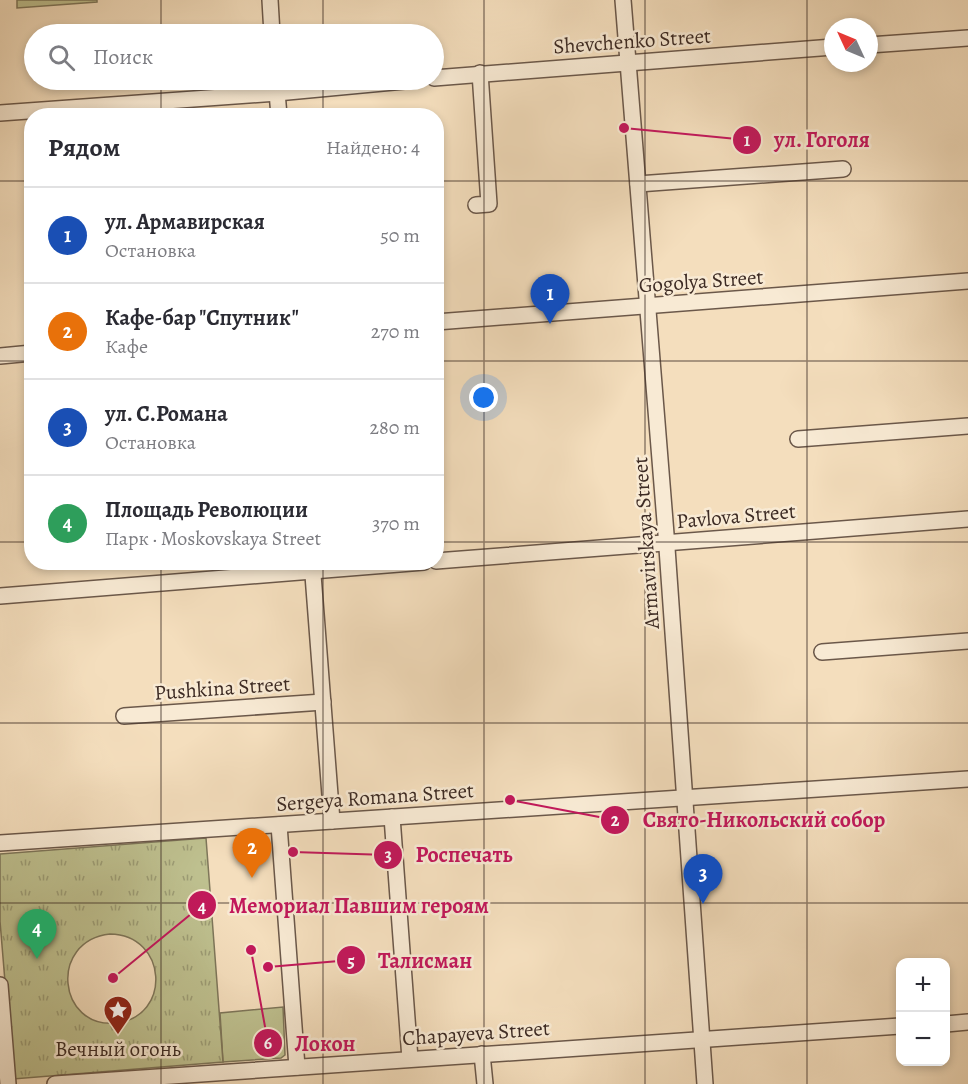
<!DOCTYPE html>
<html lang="ru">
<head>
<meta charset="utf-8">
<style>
  body { margin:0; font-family:Alegreya,serif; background:#f7f7f7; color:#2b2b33 }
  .controls { position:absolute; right:18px; bottom:18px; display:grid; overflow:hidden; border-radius:12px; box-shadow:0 3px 9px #0003 }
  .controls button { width:54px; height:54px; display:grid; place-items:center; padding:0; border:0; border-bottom:2px solid #e1e1e2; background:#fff; color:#2b2b33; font:30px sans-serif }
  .compass { position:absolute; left:824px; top:18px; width:54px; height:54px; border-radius:50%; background:#fff; box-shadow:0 3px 9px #0003; rotate:314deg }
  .you { position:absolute; left:484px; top:398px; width:21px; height:21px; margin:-15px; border:4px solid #fff; border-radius:50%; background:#1a73e8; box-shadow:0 0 0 9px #1a73e833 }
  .badge { display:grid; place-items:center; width:39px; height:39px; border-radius:50%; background:#1a73e8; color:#fff; font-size:20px; font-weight:700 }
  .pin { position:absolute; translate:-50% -50px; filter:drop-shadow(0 2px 3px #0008) }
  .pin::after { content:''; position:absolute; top:32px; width:21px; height:18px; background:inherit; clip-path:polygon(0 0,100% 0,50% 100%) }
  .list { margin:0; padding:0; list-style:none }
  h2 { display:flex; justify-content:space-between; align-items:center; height:78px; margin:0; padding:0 24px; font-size:26px }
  h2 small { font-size:20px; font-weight:400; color:#7c7c81 }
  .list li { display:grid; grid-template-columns:39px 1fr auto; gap:18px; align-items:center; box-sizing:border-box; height:96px; padding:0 24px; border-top:2px solid #e1e1e2 }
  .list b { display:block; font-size:22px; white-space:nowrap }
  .list p { margin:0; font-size:20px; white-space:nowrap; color:#7c7c81 }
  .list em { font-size:20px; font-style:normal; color:#7c7c81 }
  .icon { flex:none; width:33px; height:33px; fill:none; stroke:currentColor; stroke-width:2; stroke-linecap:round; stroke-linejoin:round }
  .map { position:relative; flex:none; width:968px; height:1084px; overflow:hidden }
  .search { position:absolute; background:#fff; box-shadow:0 3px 9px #0003; left:24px; top:24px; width:420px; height:66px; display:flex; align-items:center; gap:15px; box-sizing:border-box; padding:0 21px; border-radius:33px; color:#7c7c81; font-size:22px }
  .panel { position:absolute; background:#fff; box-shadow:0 3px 9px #0003; left:24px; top:108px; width:420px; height:462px; border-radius:24px }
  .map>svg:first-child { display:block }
  .grass { fill:#bec08f; stroke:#7e765a; stroke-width:1.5 }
  .park { fill:url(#park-tufts); stroke:#7e765a; stroke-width:1.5; fill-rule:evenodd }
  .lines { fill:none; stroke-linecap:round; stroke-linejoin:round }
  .minor-casing { stroke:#6b584a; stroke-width:18 }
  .minor { stroke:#f8ead4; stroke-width:15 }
  .grid { fill:none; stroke:#3d2b24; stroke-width:1.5; stroke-opacity:0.55 }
  .labels { text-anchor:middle; stroke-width:5; stroke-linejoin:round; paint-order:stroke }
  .street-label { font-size:21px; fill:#3d2b24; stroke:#f8ead4 }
  .poi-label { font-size:21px; fill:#3d2b24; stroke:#f8ead4 }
  .leader { fill:none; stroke:#c2185b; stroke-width:2 }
  .callout-dot { fill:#c2185b; stroke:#f8ead4; stroke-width:2 }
  .mark-label { font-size:18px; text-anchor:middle; font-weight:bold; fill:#fff }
  .callout-label { font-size:22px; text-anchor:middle; font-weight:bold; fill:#c2185b; stroke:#f8ead4; stroke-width:5; stroke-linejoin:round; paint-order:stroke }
</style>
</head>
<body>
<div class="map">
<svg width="968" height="1084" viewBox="0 0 968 1084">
  <defs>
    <pattern id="park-tufts" width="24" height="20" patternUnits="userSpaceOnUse" patternTransform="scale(1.5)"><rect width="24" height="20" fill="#bec08f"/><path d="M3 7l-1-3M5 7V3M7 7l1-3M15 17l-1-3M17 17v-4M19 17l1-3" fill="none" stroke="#9c9c75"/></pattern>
  </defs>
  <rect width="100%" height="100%" fill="#f4debd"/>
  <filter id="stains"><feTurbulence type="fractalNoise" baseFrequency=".00333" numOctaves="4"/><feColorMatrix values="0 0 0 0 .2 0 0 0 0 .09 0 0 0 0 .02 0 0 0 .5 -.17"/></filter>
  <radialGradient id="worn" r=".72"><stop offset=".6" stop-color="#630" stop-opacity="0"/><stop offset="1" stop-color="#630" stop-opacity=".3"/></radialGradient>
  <!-- grass -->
  <g class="grass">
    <path d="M17,0h80v2l-80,6z"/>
    <path d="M283,1007l2,48 -4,3 -58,4 -3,-49z"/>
  </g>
  <!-- park -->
  <path class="park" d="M206,838l17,224 -210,17 -13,-158v-67zM110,934c58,1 62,83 6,89 -58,6 -68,-82 -6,-89z"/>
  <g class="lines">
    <!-- minor casing -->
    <g class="minor-casing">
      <g id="minor">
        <path d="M270,0l2,34"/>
        <path d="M623,0l43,534 39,550"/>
        <path d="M869,45l99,-7"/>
        <path d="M434,78l399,-31"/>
        <path d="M276,80l3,36"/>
        <path d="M0,113l277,-20 138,-13"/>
        <path d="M638,184l205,-15"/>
        <path d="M476,205l13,-1 -9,-131"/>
        <path d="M436,322l532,-41"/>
        <path d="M0,356l32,-3"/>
        <path d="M798,439l170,-13"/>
        <path d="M436,561l532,-42"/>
        <path d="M312,562l20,259"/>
        <path d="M0,596l424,-34"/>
        <path d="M822,652l146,-11"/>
        <path d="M124,716l199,-14"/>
        <path d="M392,817l18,242"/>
        <path d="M279,825l18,242"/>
        <path d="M0,843l968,-64"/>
        <path d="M0,985l8,99"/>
        <path d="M946,1024l22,-2"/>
        <path d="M482,1054l3,30"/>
        <path d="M55,1084l845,-58"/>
      </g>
    </g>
    <!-- minor -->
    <use href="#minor" class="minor"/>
  </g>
  <!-- grid -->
  <path class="grid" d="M161,0v34M323,0v34M484,0v1084M645,0v1084M807,0v1084M161,80v36M323,80v36M0,181h32M436,181h532M0,361h32M436,361h532M0,542h32M436,542h532M161,562v522M323,562v522M0,723h968M0,903h968"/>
  <!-- icons -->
  <defs>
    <g id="sight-pin" transform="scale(1.5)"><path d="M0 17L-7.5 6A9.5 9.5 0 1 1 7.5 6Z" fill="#8f2418" stroke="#f8ead4"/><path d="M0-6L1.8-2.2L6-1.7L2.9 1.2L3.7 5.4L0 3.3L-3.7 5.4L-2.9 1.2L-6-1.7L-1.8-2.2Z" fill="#fff"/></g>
  </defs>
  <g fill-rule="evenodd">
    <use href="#sight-pin" x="118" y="1010"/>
  </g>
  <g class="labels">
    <!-- street labels -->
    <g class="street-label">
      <text transform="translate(632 41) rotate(-4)" y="7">Shevchenko Street</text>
      <text transform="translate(701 281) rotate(-4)" y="7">Gogolya Street</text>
      <text transform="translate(736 516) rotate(-5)" y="7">Pavlova Street</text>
      <text transform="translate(646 543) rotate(-94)" y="7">Armavirskaya Street</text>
      <text transform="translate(222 688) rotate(-4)" y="7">Pushkina Street</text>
      <text transform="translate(375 797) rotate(-4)" y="7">Sergeya Romana Street</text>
      <text transform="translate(476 1033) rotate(-4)" y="7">Chapayeva Street</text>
    </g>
    <!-- poi labels -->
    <g class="poi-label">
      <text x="118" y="1056">Вечный огонь</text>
    </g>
  </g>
  <!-- callouts -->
  <path class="leader" d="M624 128L747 140M510 800L615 820M293 852L388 855M113 978L202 905M268 967L351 960M251 950L268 1043"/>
  <g class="callout-dot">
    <circle cx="624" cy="128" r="6"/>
    <circle cx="510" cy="800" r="6"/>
    <circle cx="293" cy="852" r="6"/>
    <circle cx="113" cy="978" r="6"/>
    <circle cx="268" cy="967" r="6"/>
    <circle cx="251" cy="950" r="6"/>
    <circle cx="747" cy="140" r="15"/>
    <circle cx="615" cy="820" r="15"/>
    <circle cx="388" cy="855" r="15"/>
    <circle cx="202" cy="905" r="15"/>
    <circle cx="351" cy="960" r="15"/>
    <circle cx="268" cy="1043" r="15"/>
  </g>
  <g class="mark-label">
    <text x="747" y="146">1</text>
    <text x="615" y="826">2</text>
    <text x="388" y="861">3</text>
    <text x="202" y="912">4</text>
    <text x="351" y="967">5</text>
    <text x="268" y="1049">6</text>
  </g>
  <g class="callout-label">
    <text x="822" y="147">ул. Гоголя</text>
    <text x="764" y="827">Свято-Никольский собор</text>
    <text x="464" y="862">Роспечать</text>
    <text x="359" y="913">Мемориал Павшим героям</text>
    <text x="425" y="968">Талисман</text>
    <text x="325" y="1051">Локон</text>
  </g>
  <rect width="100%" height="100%" filter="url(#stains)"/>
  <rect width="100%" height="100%" fill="url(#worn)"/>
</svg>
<div class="controls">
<button>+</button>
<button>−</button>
</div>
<svg class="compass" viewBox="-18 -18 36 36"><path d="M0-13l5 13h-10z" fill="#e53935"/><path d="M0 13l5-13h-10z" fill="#7c7c81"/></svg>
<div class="you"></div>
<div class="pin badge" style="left:550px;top:324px;background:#1a4fb4">1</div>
<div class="pin badge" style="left:252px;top:878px;background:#e8710a">2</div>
<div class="pin badge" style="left:703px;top:904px;background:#1a4fb4">3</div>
<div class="pin badge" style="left:37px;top:959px;background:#2e9e5b">4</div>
<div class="search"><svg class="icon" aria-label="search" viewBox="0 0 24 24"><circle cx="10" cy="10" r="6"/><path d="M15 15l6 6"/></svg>Поиск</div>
<section class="panel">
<h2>Рядом<small>Найдено: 4</small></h2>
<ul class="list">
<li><span class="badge" style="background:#1a4fb4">1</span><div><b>ул. Армавирская</b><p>Остановка</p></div><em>50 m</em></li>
<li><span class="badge" style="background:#e8710a">2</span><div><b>Кафе-бар &quot;Спутник&quot;</b><p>Кафе</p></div><em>270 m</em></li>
<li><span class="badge" style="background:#1a4fb4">3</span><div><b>ул. С.Романа</b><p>Остановка</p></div><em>280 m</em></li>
<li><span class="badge" style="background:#2e9e5b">4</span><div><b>Площадь Революции</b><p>Парк · Moskovskaya Street</p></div><em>370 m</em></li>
</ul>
</section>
</div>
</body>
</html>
